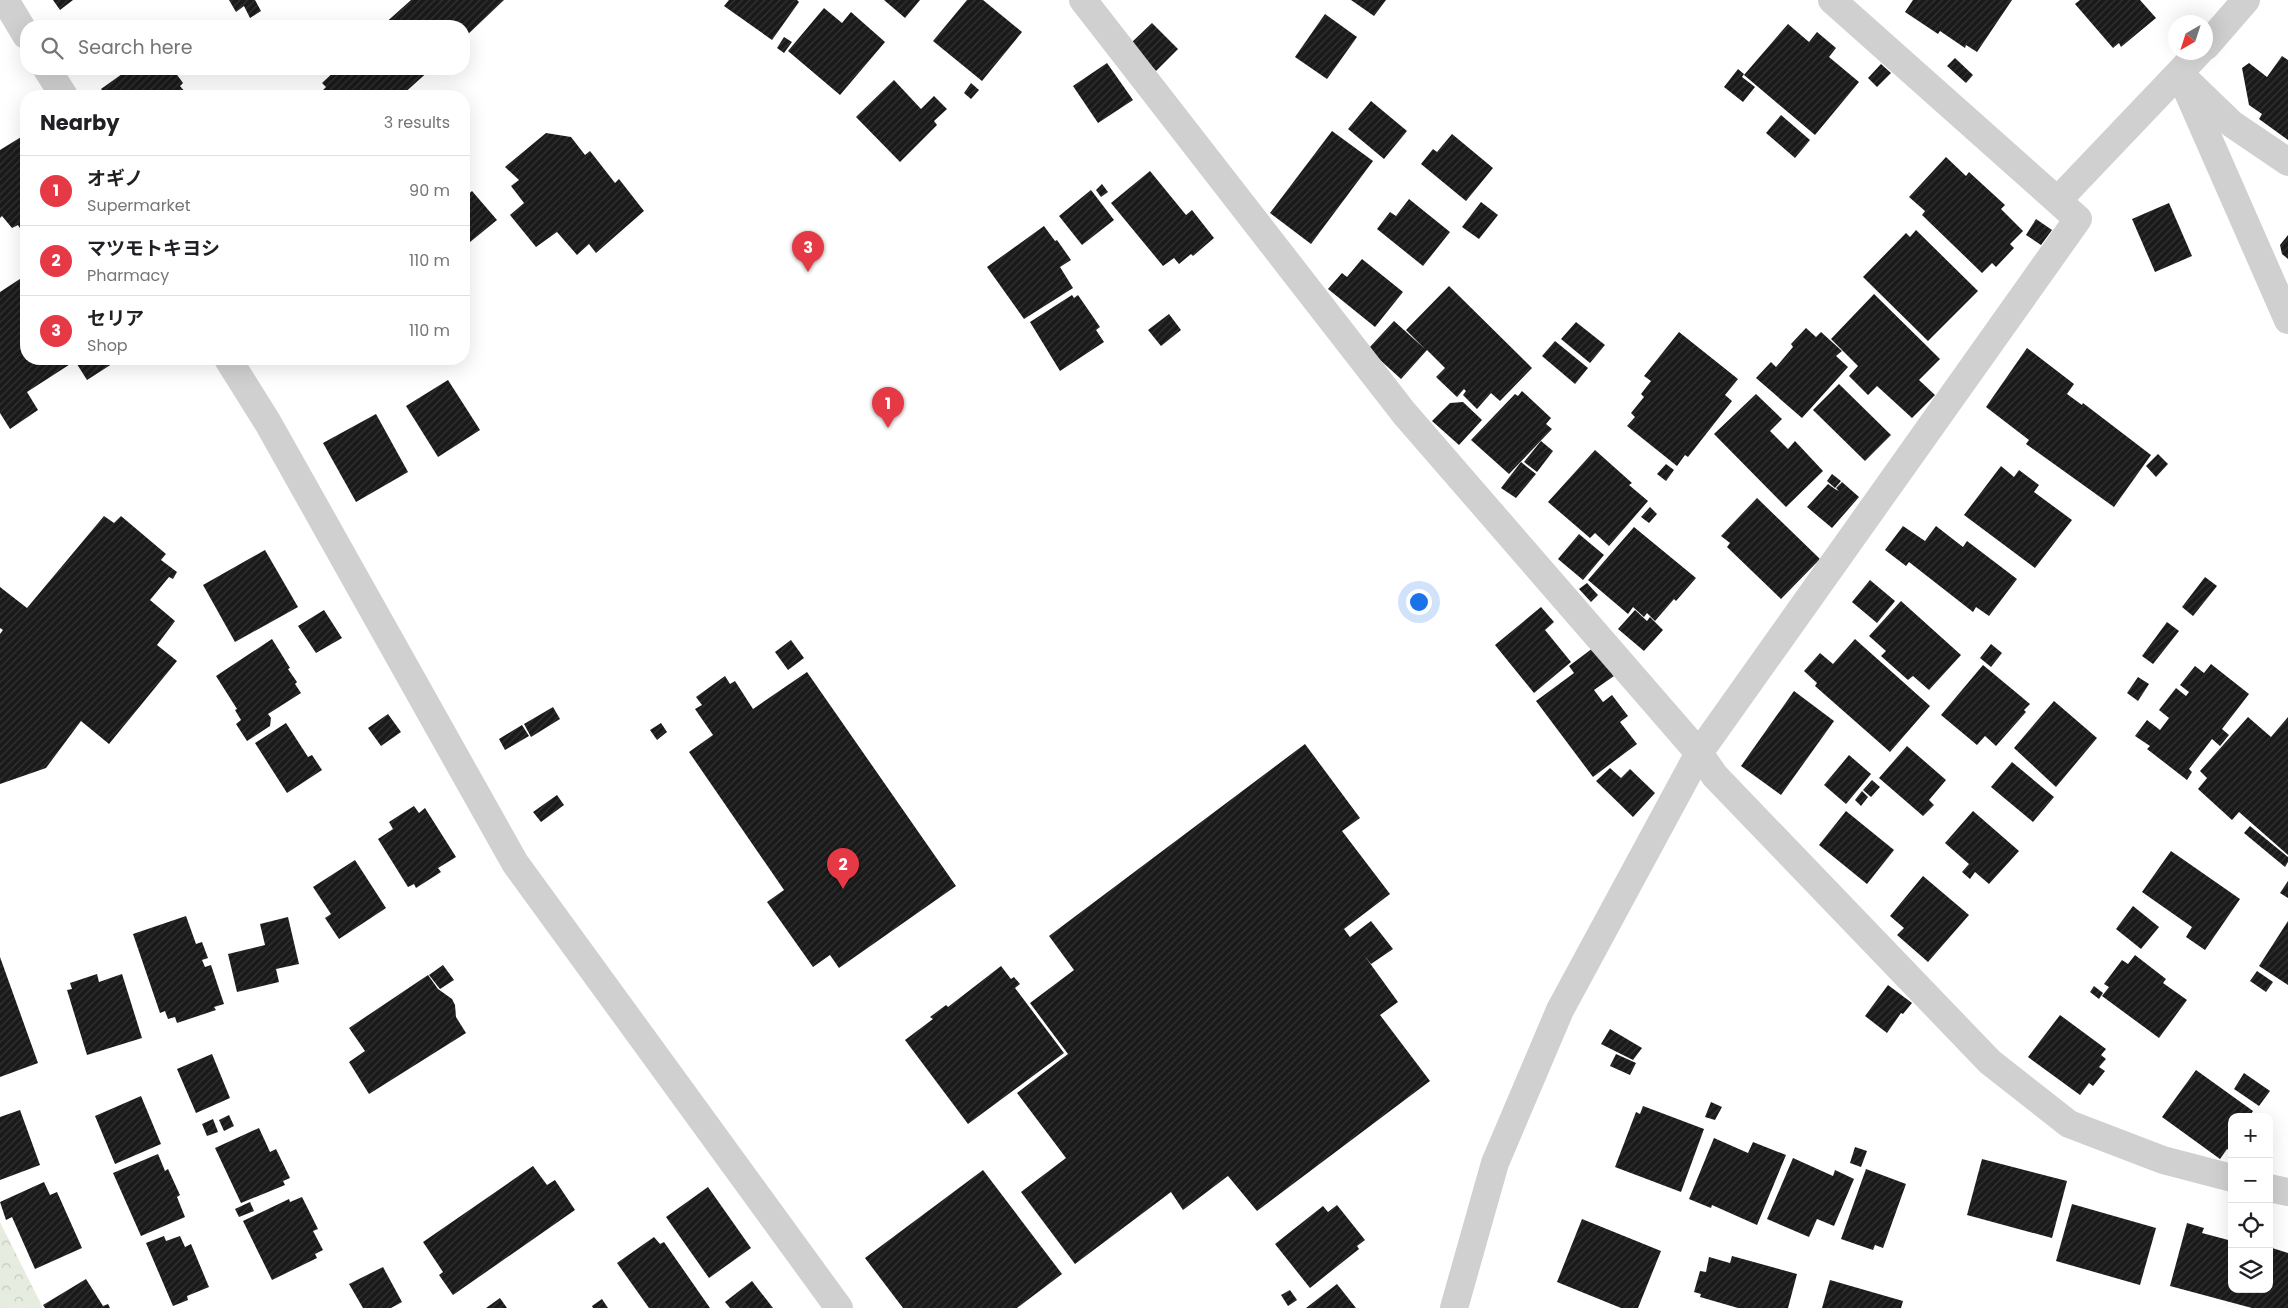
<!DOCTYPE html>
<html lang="en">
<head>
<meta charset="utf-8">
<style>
  body { margin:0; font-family:Poppins,"Noto Sans JP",sans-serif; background:#f6f6f6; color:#202124 }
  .controls { position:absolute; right:15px; bottom:15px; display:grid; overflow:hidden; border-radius:10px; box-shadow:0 5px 20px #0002 }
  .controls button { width:45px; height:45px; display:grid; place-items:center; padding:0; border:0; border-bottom:1px solid #e0e0e0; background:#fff; color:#202124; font:25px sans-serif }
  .compass { position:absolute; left:2168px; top:15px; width:45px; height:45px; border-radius:50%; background:#fff; box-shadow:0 5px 20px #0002; rotate:219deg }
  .you { position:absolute; left:1418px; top:601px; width:18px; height:18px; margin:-12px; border:4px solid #fff; border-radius:50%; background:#1a73e8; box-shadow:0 0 0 8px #1a73e833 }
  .badge { display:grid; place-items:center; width:32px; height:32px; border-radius:50%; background:#e63946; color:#fff; font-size:16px; font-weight:700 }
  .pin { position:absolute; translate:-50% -41px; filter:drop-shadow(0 1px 2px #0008) }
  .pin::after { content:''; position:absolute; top:26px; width:18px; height:15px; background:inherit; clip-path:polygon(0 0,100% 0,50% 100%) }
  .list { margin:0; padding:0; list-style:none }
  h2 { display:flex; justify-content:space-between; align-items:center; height:65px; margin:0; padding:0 20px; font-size:21px }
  h2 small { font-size:16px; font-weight:400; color:#757577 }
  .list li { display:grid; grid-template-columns:32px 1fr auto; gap:15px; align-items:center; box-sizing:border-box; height:70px; padding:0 20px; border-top:1px solid #e0e0e0 }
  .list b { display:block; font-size:19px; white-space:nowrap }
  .list p { margin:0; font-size:16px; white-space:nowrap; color:#757577 }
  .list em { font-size:16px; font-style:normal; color:#757577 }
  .icon { flex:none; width:28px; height:28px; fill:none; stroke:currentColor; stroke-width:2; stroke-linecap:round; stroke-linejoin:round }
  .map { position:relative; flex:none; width:2288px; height:1308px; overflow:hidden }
  .search { position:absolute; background:#fff; box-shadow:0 5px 20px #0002; left:20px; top:20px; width:450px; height:55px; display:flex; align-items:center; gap:12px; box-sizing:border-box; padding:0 18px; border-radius:20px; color:#757577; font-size:19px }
  .panel { position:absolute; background:#fff; box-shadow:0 5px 20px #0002; left:20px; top:90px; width:450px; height:275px; border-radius:20px }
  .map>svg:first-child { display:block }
  .forest { fill:url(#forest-crowns) }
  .building { fill:url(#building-hatch) }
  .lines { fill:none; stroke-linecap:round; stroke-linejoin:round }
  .minor { stroke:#d0d0d0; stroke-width:28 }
</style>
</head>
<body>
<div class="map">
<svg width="2288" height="1308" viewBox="0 0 2288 1308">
  <defs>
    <pattern id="forest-crowns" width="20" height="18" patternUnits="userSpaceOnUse" patternTransform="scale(1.25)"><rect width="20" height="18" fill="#e6ecdf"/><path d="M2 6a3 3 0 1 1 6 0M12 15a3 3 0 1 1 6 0" fill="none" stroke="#c6cbc0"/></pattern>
    <pattern id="building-hatch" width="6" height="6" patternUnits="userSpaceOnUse" patternTransform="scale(1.25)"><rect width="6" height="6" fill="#1a1a1a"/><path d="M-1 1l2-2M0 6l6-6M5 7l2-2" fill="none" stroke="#333"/></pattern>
  </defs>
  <rect width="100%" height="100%" fill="#fff"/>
  <!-- forest -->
  <path class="forest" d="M0,1222l43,86h-43z"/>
  <!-- building -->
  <g class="building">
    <path d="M53,0h20l-13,10z"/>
    <path d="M229,0h26l6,11 -11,7 -6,-12 -8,6z"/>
    <path d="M411,0h93l-40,38v-12h-82z"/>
    <path d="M729,0h68l2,2 -27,38 -48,-34z"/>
    <path d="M884,0h36l-15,18z"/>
    <path d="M967,0h16l39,32 -40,49 -49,-40z"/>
    <path d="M1351,0h35l-12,16z"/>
    <path d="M1913,0h99l-35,52 -11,-7 -1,3 -25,-17 -2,3 -33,-22z"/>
    <path d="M2080,0h60l16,18 -35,29 -2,-4 -6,5 -38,-44z"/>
    <path d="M824,8l18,15 9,-11 34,30 -45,53 -52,-44z"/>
    <path d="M1325,14l32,23 -30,42 -32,-22z"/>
    <path d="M1152,23l26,26 -22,22 -26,-27z"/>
    <path d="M1788,24l21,18 8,-10 19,16 -7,9 30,25 -44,53 -71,-60z"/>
    <path d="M784,37l8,5 -8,11 -7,-5z"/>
    <path d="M2282,56l6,4v80l-29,-21 3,-5 -13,-9 -7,-37 7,-5 18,14z"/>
    <path d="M1955,58l18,17 -7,8 -19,-17z"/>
    <path d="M1107,63l26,37 -35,23 -25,-37z"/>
    <path d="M1881,64l10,9 -14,14 -9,-9z"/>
    <path d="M129,69h49l-3,3 8,11 -3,3 6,7 -4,3h-75l-6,-7z"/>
    <path d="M337,69h94l-30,27h-73l-5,-6 3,-3 -4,-4z"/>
    <path d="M1738,69l6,5 -2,3 13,10 -12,15 -19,-15z"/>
    <path d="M894,80l27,29 13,-13 13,13 -13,12 3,4 -37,37 -44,-45z"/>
    <path d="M971,83l8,7 -8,9 -7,-6z"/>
    <path d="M1371,101l36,30 -23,28 -36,-30z"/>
    <path d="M1781,115l29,25 -15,18 -29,-25z"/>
    <path d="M1332,131l41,30 -62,83 -41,-31z"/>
    <path d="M546,133l25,4 14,18 5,-4 25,32 4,-4 25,32 -48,42 -7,-9 -12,11 -20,-23 -21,15 -26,-32 14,-12 -13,-17 8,-6 -14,-13z"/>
    <path d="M26,134v104l-8,-13 -6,3 -10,-12 -2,2v-68z"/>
    <path d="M1452,134l41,34 -27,33 -45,-37 12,-15 4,3z"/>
    <path d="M1946,157l20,19 3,-4 36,33 -4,4 22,22 -13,13 4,4 -18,19 -4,-4 -10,10 -60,-58 3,-4 -16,-14z"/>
    <path d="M1150,171l36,44 6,-5 22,28 -21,18 -2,-2 -12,10 -5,-6 -11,8 -52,-63z"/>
    <path d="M1102,184l6,8 -7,5 -5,-7z"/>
    <path d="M1091,190l23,30 -32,25 -23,-29z"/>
    <path d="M472,191l25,29 -33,27v-49z"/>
    <path d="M1409,199l41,33 -27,34 -46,-37 13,-17 6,4z"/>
    <path d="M1481,202l17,13 -19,24 -17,-12z"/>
    <path d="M2169,203l23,53 -37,16 -23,-53z"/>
    <path d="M2036,219l16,11 -11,15 -15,-10z"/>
    <path d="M1044,226l11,15 2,-1 14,20 -11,7 13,21 -49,31 -37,-52z"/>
    <path d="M1916,230l62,61 -50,50 -65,-64 43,-44 4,4z"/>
    <path d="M2288,235v24l-6,-5 -2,-9z"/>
    <path d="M1362,259l41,33 -28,35 -47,-38 14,-16 5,4z"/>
    <path d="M26,275v84h86l3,3 -28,18 -12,-19 -48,31 11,18 -28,19 -10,-16v-121z"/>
    <path d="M1449,286l83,82 -32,33 -9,-8 -14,16 -14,-14 3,-4 -2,-2 -7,8 -21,-20 9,-9 -18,-18 -26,29 -33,-30 26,-28 31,28 -19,-19z"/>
    <path d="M1874,294l66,65 -21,21 16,15 -23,23 -35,-32 -9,9 -19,-19 9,-10 -27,-27z"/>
    <path d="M1072,295l2,3 4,-3 22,32 -4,3 8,12 -44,29 -30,-49z"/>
    <path d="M1169,314l12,16 -20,16 -13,-16z"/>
    <path d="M1576,322l29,23 -15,18 -29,-24z"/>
    <path d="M1806,328l10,9 5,-5 21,19 -6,5 12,11 -46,51 -46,-40 15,-16 5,5 17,-20 -2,-3z"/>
    <path d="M1679,332l59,47 -13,16 7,6 -44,56 -3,-2 -8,11 -50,-40 8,-9 -4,-4 13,-16 -3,-3 10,-13 -7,-5z"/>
    <path d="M1555,341l33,27 -13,16 -33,-28z"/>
    <path d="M2027,348l47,36 -7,10 15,11 1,-2 68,52 -37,52 -88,-63 3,-4 -43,-33z"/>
    <path d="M448,380l32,50 -42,27 -32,-51z"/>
    <path d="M1839,384l52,51 -26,26 -52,-51z"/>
    <path d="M1522,391l29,27 -5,6 6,5 -43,45 -38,-34 44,-46 3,2z"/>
    <path d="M1756,394l26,25 -12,12 18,18 7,-8 28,30 -37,36 -72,-73z"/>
    <path d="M1463,402l19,18 -23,25 -27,-24 18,-18z"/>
    <path d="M376,414l32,58 -52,30 -33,-59z"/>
    <path d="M1541,441l12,10 -16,21 -13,-10z"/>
    <path d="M1595,450l37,33 -3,2 19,16 -39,45 -14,-13 -5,5 -42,-36z"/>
    <path d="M2158,454l10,10 -12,13 -10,-11z"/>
    <path d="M1521,462l15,12 -20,24 -15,-10z"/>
    <path d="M1666,464l8,6 -8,11 -9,-7z"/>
    <path d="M2001,466l13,11 5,-7 20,15 -5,7 38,28 -37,48 -71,-53z"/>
    <path d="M1832,474l9,7 -6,7 -8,-7z"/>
    <path d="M1842,482l17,15 -27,31 -25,-21 21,-23 7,5 -2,2 2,-2 4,2 -3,-3z"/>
    <path d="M1757,498l63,61 -39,40 -54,-52 3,-4 -9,-7z"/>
    <path d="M1650,507l7,7 -8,9 -8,-6z"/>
    <path d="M104,516l10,7 7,-7 45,38 -5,6 16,12 -4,7 -4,-2 -19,23 25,21 -18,24 20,16 -68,83 -28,-23 -35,47 -46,16v-150l3,-4 -3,-2v-41l27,21z"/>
    <path d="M1903,526l22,15 11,-15 27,21 4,-6 50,38 -28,37 -13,-9 -3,5 -64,-50 -3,4 -21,-16z"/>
    <path d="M1634,527l62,51 -20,23 -2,-2 -19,22 -8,-8 -3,4 -11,-10 -5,7 -40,-34z"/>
    <path d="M1579,534l25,21 -21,25 -25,-21z"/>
    <path d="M265,550l33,57 -63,35 -32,-57z"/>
    <path d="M2205,577l12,9 -24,30 -11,-9z"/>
    <path d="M1870,580l25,21 -18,22 -25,-21z"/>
    <path d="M1587,583l11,12 -7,7 -12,-13z"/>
    <path d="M1901,601l60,54 -32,35 -16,-14 -5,4 -27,-24 5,-5 -17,-15z"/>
    <path d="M1541,607l13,15 -9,8 26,32 -37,31 -39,-48z"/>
    <path d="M324,610l18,28 -26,15 -18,-27z"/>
    <path d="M1635,610l12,11 3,-4 13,13 -19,21 -26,-22z"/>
    <path d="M2167,622l12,9 -26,33 -11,-8z"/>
    <path d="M272,639l18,29 -2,1 9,13 -2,2 6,9 -33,21 3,4 -1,8 -23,15 -11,-17 5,-4 -6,-10 2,-1 -21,-33z"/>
    <path d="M1855,639l75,67 -40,46 -75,-66 2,-3 -13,-12 16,-18 13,11z"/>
    <path d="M791,640l13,18 -16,12 -13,-18z"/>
    <path d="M1991,644l11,9 -11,14 -11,-9z"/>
    <path d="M1593,648l21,28 -20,14 9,12 9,-7 16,21 -8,6 17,22 -44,33 -57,-76 38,-28 -5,-7z"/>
    <path d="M2211,664l38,30 -27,35 7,6 -9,11 -8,-7 -23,30 3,3 -5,8 -40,-31 3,-3 -15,-10 12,-16 13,10 9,-12 -10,-8 17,-22 10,8 3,-4 -9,-7 15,-19 9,7z"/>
    <path d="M1983,665l47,39 -6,6 2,2 -30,34 -11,-10 -8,9 -36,-30z"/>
    <path d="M807,672l149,214 -117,82 -9,-13 -17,12 -46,-65 17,-12 -95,-138 24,-17 -18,-26 7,-4 -6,-8 29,-21 5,8 5,-3 18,28z"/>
    <path d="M2138,677l11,7 -11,17 -11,-8z"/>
    <path d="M1794,691l40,30 -53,74 -40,-29z"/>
    <path d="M2054,701l43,37 -41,49 -42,-39z"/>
    <path d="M553,707l7,12 -29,18 -7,-13z"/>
    <path d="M388,714l13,18 -20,14 -13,-18z"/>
    <path d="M2248,717l23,20 17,-20v138l-49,-43 -7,8 -34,-31 9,-11 -7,-7z"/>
    <path d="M286,723l22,34 4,-2 10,15 -35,23 -32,-50z"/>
    <path d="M661,723l6,9 -10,8 -7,-10z"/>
    <path d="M522,725l7,11 -24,14 -6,-11z"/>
    <path d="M1305,744l55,74 -18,13 48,63 -46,35 6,8 21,-16 22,28 -22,15 -7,-9 34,47 -18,13 50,66 -173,130 -29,-35 -45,34 -12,-18 -96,72 -54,-72 45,-34 -49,-65 51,-39 -38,-51 44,-33 -25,-34z"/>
    <path d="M1907,746l39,34 -17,20 5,5 -11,11 -44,-38z"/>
    <path d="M1849,755l22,19 -25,30 -22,-19z"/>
    <path d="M2012,762l42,35 -21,25 -42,-35z"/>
    <path d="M1610,768l11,10 9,-9 25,24 -22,24 -37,-36z"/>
    <path d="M1872,780l8,7 -9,10 -8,-7z"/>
    <path d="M1862,791l6,6 -7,9 -6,-6z"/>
    <path d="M557,795l7,10 -23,17 -8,-10z"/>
    <path d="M414,806l5,7 6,-5 31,49 -18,11 3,4 -25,16 -2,-4 -6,3 -30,-48 15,-10 -4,-7z"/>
    <path d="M1846,811l48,39 -27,34 -48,-39z"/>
    <path d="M1973,811l46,40 -30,33 -14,-12 -5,7 -8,-7 7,-8 -24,-21z"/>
    <path d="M2250,826l38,31v5l-3,5 -41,-34z"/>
    <path d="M2171,851l69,48 -35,51 -19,-13 6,-10 -50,-35z"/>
    <path d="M355,860l31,48 -47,31 -14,-21 6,-4 -18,-27z"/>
    <path d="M1923,876l46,39 -41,47 -31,-27 7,-7 -14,-12z"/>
    <path d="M2288,881v17l-8,-5z"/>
    <path d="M2133,906l26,21 -18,22 -25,-20z"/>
    <path d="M186,916l10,28 6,-2 6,16 -6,2 3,7 6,-2 13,39 -10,3 2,3 -39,13 -2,-6 -7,2 -3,-8 -5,2 -27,-79z"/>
    <path d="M288,917l11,47 -23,5 3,13 -42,10 -9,-38 37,-9 -5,-21z"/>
    <path d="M2288,921v64l-29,-19z"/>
    <path d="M2135,955l31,24 -3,4 24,17 -28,38 -57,-42 7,-9 -5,-3 18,-24 6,4z"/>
    <path d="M0,957l38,106 -38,14z"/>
    <path d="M443,965l11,15 -14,9 -11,-14z"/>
    <path d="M1001,966l10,13 3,-2 6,7 -5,4 49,65 -96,71 -63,-84 28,-21 -3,-2 16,-12 2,2z"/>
    <path d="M2257,971l16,11 -7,10 -16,-11z"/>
    <path d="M97,974l2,8 23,-8 20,64 -55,17 -20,-65 5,-1 -2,-6z"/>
    <path d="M428,975l10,14 14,10 3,6 1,12 10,16 -97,61 -20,-32 16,-11 -16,-23z"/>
    <path d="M1888,985l24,18 -9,11 -2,-1 -14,20 -22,-17z"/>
    <path d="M2094,986l9,7 -4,6 -9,-7z"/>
    <path d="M2060,1015l46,34 -5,6 5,4 -7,8 6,4 -12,15 -4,-3 -9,12 -52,-38z"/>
    <path d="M1610,1029l32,19 -9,12 -32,-16z"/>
    <path d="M212,1054l18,44 -34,15 -19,-44z"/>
    <path d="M1616,1054l20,9 -6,12 -20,-9z"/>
    <path d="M2196,1070l57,41 -4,6h-17v36l-5,-4 -7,10 -58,-42z"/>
    <path d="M2244,1073l26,18 -11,15 -25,-17z"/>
    <path d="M141,1096l20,48 -46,20 -20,-48z"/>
    <path d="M1711,1102l11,5 -7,13 -10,-3z"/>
    <path d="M1643,1106l61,23 -23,63 -66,-25 21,-55 4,2z"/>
    <path d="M20,1110l20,55 -40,15v-63z"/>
    <path d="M229,1115l5,11 -10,5 -5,-11z"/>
    <path d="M213,1119l5,13 -11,4 -5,-12z"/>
    <path d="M259,1128l11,24 6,-3 14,29 -7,3 2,4 -44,18 -26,-55z"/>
    <path d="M1714,1138l34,15 5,-11 33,13 -29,70 -45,-20 -1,3 -22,-9z"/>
    <path d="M1855,1147l12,4 -6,16 -11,-4z"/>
    <path d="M158,1154l7,17 3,-2 12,26 -3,2 8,20 -44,19 -28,-63z"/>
    <path d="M1793,1158l40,18 2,-6 19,9 -20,47 -17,-7 -8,18 -42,-18z"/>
    <path d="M1982,1159l85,22 -15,57 -85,-23z"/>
    <path d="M533,1166l14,19 8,-5 20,30 -122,85 -14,-20 4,-3 -20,-30z"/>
    <path d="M1866,1169l40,15 -23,64 -8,-3 -2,5 -32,-11z"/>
    <path d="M983,1170l79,104 -45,34h-114l-38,-50z"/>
    <path d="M44,1182l6,13 7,-3 25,56 -47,21 -23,-52 -6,3 -6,-18z"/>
    <path d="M708,1187l43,61 -42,30 -43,-61z"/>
    <path d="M302,1197l16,32 -5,2 10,19 -8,4 2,4 -45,22 -29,-59 46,-22 1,3z"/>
    <path d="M250,1202l4,9 -15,6 -4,-8z"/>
    <path d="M2072,1204l84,24 -16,57 -84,-24z"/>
    <path d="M1337,1205l28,35 -8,6 2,3 -49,39 -35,-44 48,-38 5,6z"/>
    <path d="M1582,1219l79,32 -23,57h-17l-64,-26z"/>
    <path d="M2187,1223l17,5 -2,5 30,8v48h37v-42l19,6v55h-36l-82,-22z"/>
    <path d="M164,1236l2,5 14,-5 5,11 6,-3 18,43 -22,9 1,4 -15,6 -27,-63z"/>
    <path d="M654,1237l6,7 4,-2 46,66h-61l-32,-45z"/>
    <path d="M1732,1256l65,18 -9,34h-50l-38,-11 1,-3 -7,-2 6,-21 6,1 3,-15 21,6z"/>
    <path d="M383,1267l19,35 -11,6h-28l-14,-24z"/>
    <path d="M86,1279l17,27 5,-2 2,4h-65l-2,-3z"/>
    <path d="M1830,1280l73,21 -2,7h-79z"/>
    <path d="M752,1281l21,27h-43l-5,-6z"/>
    <path d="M1337,1284l19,24h-50z"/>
    <path d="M1290,1290l7,10 -9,6 -7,-11z"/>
    <path d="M500,1298l7,10h-21z"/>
    <path d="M602,1299l6,9h-15l-1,-2z"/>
  </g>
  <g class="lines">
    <!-- minor -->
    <g class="minor">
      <path d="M5,0l21,35"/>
      <path d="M1083,0l321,413 295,340 16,23 275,286 79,62 94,36 69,18"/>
      <path d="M2206,46l40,-46"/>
      <path d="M47,69l17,27"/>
      <path d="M2288,162l-56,-38 -52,-50 108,246"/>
      <path d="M2058,200l141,-148"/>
      <path d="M228,359l40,64 247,440 324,445"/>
      <path d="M2269,1188l19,4"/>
      <path d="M1454,1308l41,-145 65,-153 139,-257 379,-534 -246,-219"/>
    </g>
  </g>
</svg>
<div class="controls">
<button>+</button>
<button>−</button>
<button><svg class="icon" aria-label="locate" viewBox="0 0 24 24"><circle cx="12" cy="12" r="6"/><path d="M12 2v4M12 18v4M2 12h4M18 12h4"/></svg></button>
<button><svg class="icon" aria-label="layers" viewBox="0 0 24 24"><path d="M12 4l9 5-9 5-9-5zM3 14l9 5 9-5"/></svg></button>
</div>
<svg class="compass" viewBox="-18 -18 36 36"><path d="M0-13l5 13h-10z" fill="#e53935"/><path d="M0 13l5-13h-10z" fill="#757577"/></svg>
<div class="you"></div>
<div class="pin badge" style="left:888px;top:428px">1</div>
<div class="pin badge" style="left:843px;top:889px">2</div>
<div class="pin badge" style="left:808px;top:272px">3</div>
<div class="search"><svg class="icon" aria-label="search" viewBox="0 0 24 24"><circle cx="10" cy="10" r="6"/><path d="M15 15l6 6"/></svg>Search here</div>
<section class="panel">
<h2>Nearby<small>3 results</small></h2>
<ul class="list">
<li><span class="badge">1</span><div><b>オギノ</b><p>Supermarket</p></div><em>90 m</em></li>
<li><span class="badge">2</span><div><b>マツモトキヨシ</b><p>Pharmacy</p></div><em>110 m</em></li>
<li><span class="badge">3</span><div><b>セリア</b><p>Shop</p></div><em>110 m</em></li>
</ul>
</section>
</div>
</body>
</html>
